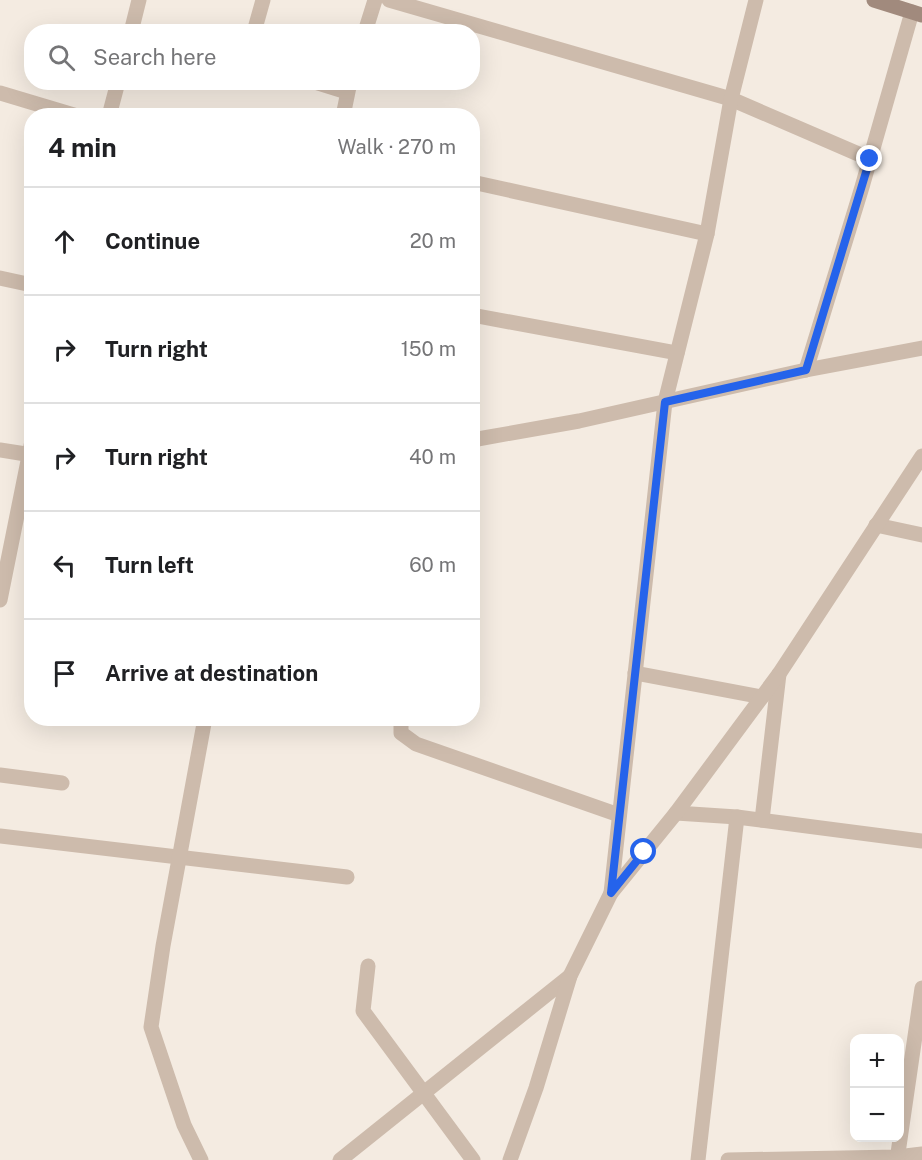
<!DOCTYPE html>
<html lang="en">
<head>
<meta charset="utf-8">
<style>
  body { margin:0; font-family:"Public Sans",sans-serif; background:#f6f6f6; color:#202124 }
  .controls { position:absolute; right:18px; bottom:18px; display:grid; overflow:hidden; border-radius:12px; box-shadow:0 6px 24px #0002 }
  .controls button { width:54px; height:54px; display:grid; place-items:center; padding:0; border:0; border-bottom:2px solid #e0e0e0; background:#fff; color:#202124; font:30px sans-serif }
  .stop { position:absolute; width:18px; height:18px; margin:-14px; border:4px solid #2563eb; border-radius:50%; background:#fff }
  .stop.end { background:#2563eb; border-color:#fff; box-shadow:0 2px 6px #0008 }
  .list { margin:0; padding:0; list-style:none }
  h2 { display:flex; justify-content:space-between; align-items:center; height:78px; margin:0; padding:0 24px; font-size:26px }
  h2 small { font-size:20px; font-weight:400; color:#757577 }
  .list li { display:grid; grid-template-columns:39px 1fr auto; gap:18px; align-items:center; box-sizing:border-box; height:108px; padding:0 24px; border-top:2px solid #e0e0e0 }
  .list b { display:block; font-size:22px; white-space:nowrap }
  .list em { font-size:20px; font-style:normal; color:#757577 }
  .icon { flex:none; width:33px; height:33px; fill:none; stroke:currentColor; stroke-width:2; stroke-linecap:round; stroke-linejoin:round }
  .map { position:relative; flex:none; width:922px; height:1160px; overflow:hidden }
  .search { position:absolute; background:#fff; box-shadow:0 6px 24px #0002; left:24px; top:24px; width:456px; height:66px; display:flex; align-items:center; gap:15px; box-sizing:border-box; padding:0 21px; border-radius:24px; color:#757577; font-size:22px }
  .panel { position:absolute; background:#fff; box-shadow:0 6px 24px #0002; left:24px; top:108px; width:456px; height:618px; border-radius:24px }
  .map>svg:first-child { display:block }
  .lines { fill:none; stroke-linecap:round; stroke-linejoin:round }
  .street { stroke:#cdbbac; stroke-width:15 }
  .secondary { stroke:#a18a7d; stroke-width:15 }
  .route { stroke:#2563eb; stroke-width:8 }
</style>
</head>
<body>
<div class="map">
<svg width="922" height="1160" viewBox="0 0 922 1160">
  <rect width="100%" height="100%" fill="#f4ebe1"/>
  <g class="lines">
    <!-- street -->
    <g class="street">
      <path d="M389,0l342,99 139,60"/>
      <path d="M131,32l8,-32"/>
      <path d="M254,32l9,-32"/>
      <path d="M365,32l10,-32"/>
      <path d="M315,82l32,10"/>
      <path d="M0,93l77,23"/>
      <path d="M109,116l9,-34"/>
      <path d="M343,116l7,-34"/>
      <path d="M472,182l235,52"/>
      <path d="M0,278l32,7"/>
      <path d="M472,315l205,38"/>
      <path d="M806,370l56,-183 50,-175"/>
      <path d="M472,440l107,-19 227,-51 116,-22"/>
      <path d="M0,450l32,5"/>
      <path d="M876,525l46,10"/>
      <path d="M0,600l32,-159"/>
      <path d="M635,673l127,24"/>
      <path d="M401,718v15l15,11 203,71"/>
      <path d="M0,775l62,8"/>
      <path d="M676,813l61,4 185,24"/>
      <path d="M762,820l17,-146"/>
      <path d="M0,836l347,41"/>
      <path d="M611,893l54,-491 42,-168 24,-135 25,-99"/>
      <path d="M368,966l-5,45 110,149"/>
      <path d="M201,1160l-17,-35 -33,-98 12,-81 42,-228"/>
      <path d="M340,1160l230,-184"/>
      <path d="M510,1160l26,-72 34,-112 41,-83 65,-80 103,-139 143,-218"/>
      <path d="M698,1160l39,-343"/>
      <path d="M728,1160l169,-3 25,-3"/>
      <path d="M897,1160l25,-172"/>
    </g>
    <!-- secondary -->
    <path class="secondary" d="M874,0l48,15"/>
  </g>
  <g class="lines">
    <!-- route -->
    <path class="route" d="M644,852l-33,41 54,-491 141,-32 64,-211"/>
  </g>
</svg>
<div class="controls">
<button>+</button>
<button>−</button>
</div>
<div class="stop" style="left:644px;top:852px"></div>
<div class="stop end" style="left:870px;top:159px"></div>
<div class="search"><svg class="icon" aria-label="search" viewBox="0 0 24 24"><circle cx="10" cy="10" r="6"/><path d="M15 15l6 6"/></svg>Search here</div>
<section class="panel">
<h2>4 min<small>Walk · 270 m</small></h2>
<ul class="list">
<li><svg class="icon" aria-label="ahead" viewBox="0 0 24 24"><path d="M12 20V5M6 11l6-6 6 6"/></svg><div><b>Continue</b></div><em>20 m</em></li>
<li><svg class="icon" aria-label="right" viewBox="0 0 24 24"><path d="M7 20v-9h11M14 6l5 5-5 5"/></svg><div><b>Turn right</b></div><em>150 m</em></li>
<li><svg class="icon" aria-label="right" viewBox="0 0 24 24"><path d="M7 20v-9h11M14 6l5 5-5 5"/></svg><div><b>Turn right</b></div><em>40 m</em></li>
<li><svg class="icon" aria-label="left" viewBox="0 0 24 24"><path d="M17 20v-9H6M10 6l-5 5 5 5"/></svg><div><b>Turn left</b></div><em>60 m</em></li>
<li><svg class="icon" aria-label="arrive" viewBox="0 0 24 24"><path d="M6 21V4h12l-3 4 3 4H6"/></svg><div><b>Arrive at destination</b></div></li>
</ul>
</section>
</div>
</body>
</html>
